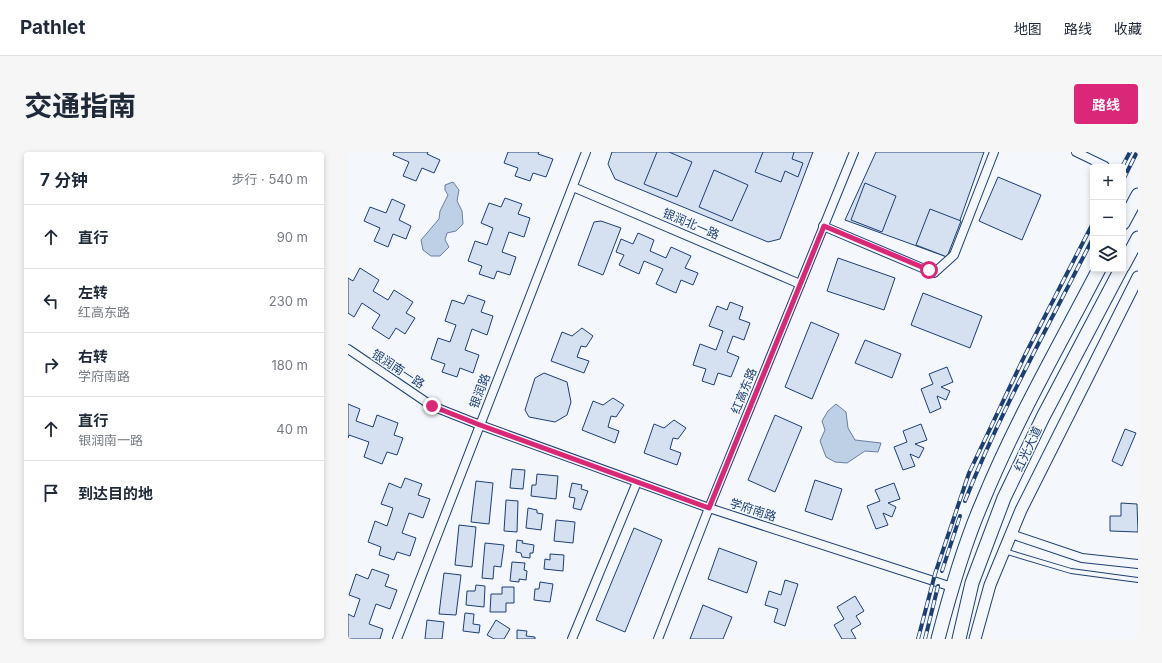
<!DOCTYPE html>
<html lang="zh">
<head>
<meta charset="utf-8">
<style>
  body { margin:0; font-family:Inter,"Noto Sans SC",sans-serif; background:#f6f6f7; color:#1f2937 }
  .controls { position:absolute; right:12px; top:12px; display:grid; overflow:hidden; border-radius:4px; box-shadow:0 2px 6px #0003 }
  .controls button { width:36px; height:36px; display:grid; place-items:center; padding:0; border:0; border-bottom:1px solid #e0e1e3; background:#fff; color:#1f2937; font:20px sans-serif }
  .stop { position:absolute; width:12px; height:12px; margin:-9px; border:3px solid #db2777; border-radius:50%; background:#fff }
  .stop.end { background:#db2777; border-color:#fff; box-shadow:0 1px 4px #0008 }
  .list { margin:0; padding:0; list-style:none }
  h2 { display:flex; justify-content:space-between; align-items:center; height:52px; margin:0; padding:0 16px; font-size:17px }
  h2 small { font-size:13px; font-weight:400; color:#747a83 }
  .list li { display:grid; grid-template-columns:26px 1fr auto; gap:12px; align-items:center; box-sizing:border-box; height:64px; padding:0 16px; border-top:1px solid #e0e1e3 }
  .list b { display:block; font-size:15px; white-space:nowrap }
  .list p { margin:0; font-size:13px; white-space:nowrap; color:#747a83 }
  .list em { font-size:13px; font-style:normal; color:#747a83 }
  .icon { flex:none; width:22px; height:22px; fill:none; stroke:currentColor; stroke-width:2; stroke-linecap:round; stroke-linejoin:round }
  .map { position:relative; flex:none; width:790px; height:487px; overflow:hidden; border-radius:4px }
  header { display:flex; align-items:center; gap:24px; box-sizing:border-box; height:56px; padding:0 20px; background:#fff; border-bottom:1px solid #e0e1e3 }
  header strong { font-size:19px }
  nav { display:flex; gap:22px; margin-inline-start:auto; font-size:14px }
  .intro { display:flex; align-items:center; justify-content:space-between; box-sizing:border-box; height:96px; padding:0 24px }
  h1 { margin:0; font-size:28px }
  .button { padding:10px 18px; border-radius:4px; background:#db2777; color:#fff; font-size:14px; font-weight:700 }
  main { display:flex; gap:24px; padding:0 24px }
  aside { flex:1; background:#fff; border-radius:4px; box-shadow:0 2px 6px #0003 }
  .map>svg:first-child { display:block }
  .water { fill:#bed0e5; stroke:#687fa3 }
  .building { fill:#d5e0f0; stroke:#1d3f73 }
  .lines { fill:none; stroke-linecap:round; stroke-linejoin:round }
  .service-casing { stroke:#1d3f73; stroke-width:6 }
  .minor-casing { stroke:#1d3f73; stroke-width:10 }
  .secondary-casing { stroke:#1d3f73; stroke-width:13 }
  .trunk-casing { stroke:#1d3f73; stroke-width:15 }
  .service { stroke:#f4f7fb; stroke-width:4 }
  .minor { stroke:#f4f7fb; stroke-width:8 }
  .secondary { stroke:#f4f7fb; stroke-width:11 }
  .trunk { stroke:#f4f7fb; stroke-width:13 }
  .rail-casing { stroke:#1d3f73; stroke-width:4 }
  .rail { stroke:#f4f7fb; stroke-width:2.5; stroke-dasharray:8; stroke-linecap:butt }
  .route { stroke:#db2777; stroke-width:5 }
  .labels { text-anchor:middle; stroke-width:3; stroke-linejoin:round; paint-order:stroke }
  .street-label { font-size:12px; fill:#1d3f73; stroke:#f4f7fb }
</style>
</head>
<body>
<header>
<strong>Pathlet</strong>
<nav><a>地图</a><a>路线</a><a>收藏</a></nav>
</header>
<div class="intro"><h1>交通指南</h1><a class="button">路线</a></div>
<main>
<aside>
<h2>7 分钟<small>步行 · 540 m</small></h2>
<ul class="list">
<li><svg class="icon" aria-label="ahead" viewBox="0 0 24 24"><path d="M12 20V5M6 11l6-6 6 6"/></svg><div><b>直行</b></div><em>90 m</em></li>
<li><svg class="icon" aria-label="left" viewBox="0 0 24 24"><path d="M17 20v-9H6M10 6l-5 5 5 5"/></svg><div><b>左转</b><p>红高东路</p></div><em>230 m</em></li>
<li><svg class="icon" aria-label="right" viewBox="0 0 24 24"><path d="M7 20v-9h11M14 6l5 5-5 5"/></svg><div><b>右转</b><p>学府南路</p></div><em>180 m</em></li>
<li><svg class="icon" aria-label="ahead" viewBox="0 0 24 24"><path d="M12 20V5M6 11l6-6 6 6"/></svg><div><b>直行</b><p>银润南一路</p></div><em>40 m</em></li>
<li><svg class="icon" aria-label="arrive" viewBox="0 0 24 24"><path d="M6 21V4h12l-3 4 3 4H6"/></svg><div><b>到达目的地</b></div></li>
</ul>
</aside>
<div class="map">
<svg width="790" height="487" viewBox="0 0 790 487">
  <rect width="100%" height="100%" fill="#f4f7fb"/>
  <!-- water -->
  <g class="water">
    <path d="M105,30l6,8 -2,11 5,10 1,13 -7,7 -9,2 -2,7 4,7 -9,9h-9l-8,-6 -2,-10 18,-21 1,-8 8,-16 -3,-5v-5z"/>
    <path d="M488,252l10,8 2,16 7,12 26,3 -3,9 -13,-1 -18,12 -12,-1 -9,-5 -6,-16 5,-11 -3,-9 6,-10z"/>
  </g>
  <!-- building -->
  <g class="building">
    <path d="M46,0h34l-1,2 13,6 -6,13 -12,-5 -6,13 -13,-5 6,-14 -16,-7z"/>
    <path d="M160,0h31l-1,2 15,5 -7,18 -13,-4 -3,8 -15,-5 3,-8 -14,-5z"/>
    <path d="M264,0h201l-33,87 -12,3 -153,-63 -7,-15z"/>
    <path d="M309,0h12l23,10 -15,35 -33,-13z"/>
    <path d="M415,0h31l-2,7 11,4 -5,14 -13,-6 -4,11 -26,-10z"/>
    <path d="M528,0h108l-37,105 -102,-37z"/>
    <path d="M366,18l34,15 -16,36 -33,-14z"/>
    <path d="M650,25l43,18 -19,45 -43,-19z"/>
    <path d="M517,31l31,13 -14,36 -31,-12z"/>
    <path d="M157,46l17,6 -4,10 12,4 -6,19 -15,-5 -7,20 14,5 -6,18 -13,-4 -3,8 -15,-5 3,-8 -14,-5 7,-20 12,4 6,-17 -12,-5 8,-20 12,4z"/>
    <path d="M44,47l13,6 -6,15 12,6 -5,13 -13,-5 -5,13 -14,-6 6,-13 -16,-7 6,-14 16,6z"/>
    <path d="M582,57l31,12 -14,36 -31,-12z"/>
    <path d="M253,69l20,7 -18,47 -25,-10 16,-43z"/>
    <path d="M290,81l16,7 -4,11 16,7 5,-11 20,9 -6,12 13,5 -5,12 -12,-5 -5,13 -20,-9 7,-15 -19,-8 -5,13 -20,-9 5,-10 -8,-3 5,-13 12,5z"/>
    <path d="M490,106l57,20 -11,32 -57,-19z"/>
    <path d="M12,116l19,12 -6,11 15,9 6,-10 19,12 -7,11 9,5 -10,16 -9,-6 -7,11 -17,-11 8,-13 -18,-12 -8,14 -6,-4v-35l5,3z"/>
    <path d="M575,141l59,23 -12,32 -59,-23z"/>
    <path d="M120,143l17,6 -4,11 12,4 -6,19 -15,-6 -7,21 14,5 -6,18 -13,-5 -3,9 -15,-5 3,-8 -14,-5 7,-21 12,4 6,-17 -11,-4 7,-21 12,4z"/>
    <path d="M382,150l13,5 -4,12 11,4 -6,17 -11,-4 -6,16 12,5 -8,20 -13,-4 -4,12 -12,-4 4,-12 -13,-4 7,-21 16,6 7,-19 -14,-5 8,-20 10,4z"/>
    <path d="M463,170l28,12 -27,65 -27,-12z"/>
    <path d="M234,176l11,8 -7,11 -5,-1 -4,11 12,4 -5,12 -33,-12 11,-29 10,4z"/>
    <path d="M517,188l36,14 -9,24 -37,-15z"/>
    <path d="M599,215l6,15 -12,5 9,4 -4,9 -9,-4 4,12 -11,5 -9,-24 12,-5 -4,-10z"/>
    <path d="M196,221l23,9 4,20 -4,13 -12,7 -26,-5 -4,-7 10,-32z"/>
    <path d="M265,246l11,7 -8,12 -5,-1 -3,11 11,4 -4,12 -33,-13 11,-29 10,4z"/>
    <path d="M0,252l12,5 -4,12 17,6 4,-12 21,8 -4,12 9,3 -6,17 -10,-3 -5,12 -18,-7 5,-15 -20,-7 -1,3z"/>
    <path d="M427,263l27,12 -27,65 -27,-12z"/>
    <path d="M326,268l12,8 -8,11 -5,-1 -3,11 11,4 -4,12 -33,-12 10,-29 10,4z"/>
    <path d="M573,272l6,16 -12,4 9,4 -5,10 -9,-4 5,12 -12,4 -9,-23 13,-5 -4,-11z"/>
    <path d="M777,277l11,4 -14,33 -10,-5z"/>
    <path d="M164,317l13,1 -2,19 -13,-1z"/>
    <path d="M189,322l21,2 -2,23 -25,-3 1,-11h4z"/>
    <path d="M57,326l17,6 -4,11 12,4 -7,19 -14,-5 -7,20 14,5 -6,18 -13,-4 -3,8 -15,-5 2,-8 -13,-5 7,-21 12,5 6,-18 -12,-4 8,-21 12,5z"/>
    <path d="M467,328l27,9 -10,31 -27,-9z"/>
    <path d="M128,329l17,2 -4,41 -18,-2z"/>
    <path d="M224,331l10,2 -1,4 7,2 -7,19 -8,-2 2,-10 -6,-1z"/>
    <path d="M546,331l6,16 -12,4 8,4 -4,10 -9,-4 5,12 -12,4 -9,-23 13,-5 -5,-11z"/>
    <path d="M158,348l12,1 -1,31 -13,-1z"/>
    <path d="M773,351l16,1 1,28 -28,-1v-15h11z"/>
    <path d="M180,356l9,2v3l6,1 -2,16 -15,-2z"/>
    <path d="M208,368l19,2 -2,21 -19,-2z"/>
    <path d="M111,373l17,2 -4,40 -17,-2z"/>
    <path d="M286,376l28,12 -37,92 -29,-12z"/>
    <path d="M169,388l6,1 -1,2 12,2 -1,8h-3v5l-8,-1 -1,-4 -5,-1z"/>
    <path d="M137,391l19,2 -3,22 -7,-1 -1,13 -11,-1z"/>
    <path d="M371,396l38,14 -10,31 -39,-14z"/>
    <path d="M202,402l14,1 -1,16 -19,-2 1,-10 5,1z"/>
    <path d="M164,410l13,1 -1,7 3,1 -1,9 -7,-1v3l-9,-1z"/>
    <path d="M24,417l17,6 -4,11 12,4 -7,19 -14,-5 -7,20 14,5 -3,10h-32v-25l6,3 6,-18 -11,-4 7,-21 12,5z"/>
    <path d="M96,421l17,2 -5,40 -17,-1z"/>
    <path d="M437,428l13,4 -13,42 -11,-4 4,-13 -13,-4 4,-14 12,4z"/>
    <path d="M192,430l13,2 -3,18 -16,-2 1,-11h4z"/>
    <path d="M128,433l9,1 -1,21 -18,-2 1,-14h8z"/>
    <path d="M154,435h12v16h-8v9h-16l1,-18h11z"/>
    <path d="M507,444l9,15 -8,5 5,8 -10,6 5,9h-14l-8,-14 10,-6 -7,-12z"/>
    <path d="M355,453l29,12 -9,22h-33z"/>
    <path d="M117,461l9,1 -1,10 7,1 -1,8 -16,-2z"/>
    <path d="M79,468l17,2 -2,17h-17z"/>
    <path d="M148,468l14,9 -6,10h-10l-7,-4z"/>
    <path d="M169,478l10,1 -1,5 9,1v2h-18z"/>
  </g>
  <g class="lines">
    <!-- service casing -->
    <g class="service-casing">
      <path id="service" d="M656,399l67,20 67,9"/>
    </g>
    <!-- minor casing -->
    <g class="minor-casing">
      <g id="minor">
        <path d="M728,0l29,14"/>
        <path d="M225,35l227,97"/>
        <path d="M475,74l111,47 20,-18 40,-103"/>
        <path d="M0,197l84,57 48,19 229,83 243,79"/>
        <path d="M663,382l71,24 56,6"/>
        <path d="M49,487l189,-487"/>
        <path d="M224,487l65,-157"/>
        <path d="M310,487l51,-131 145,-356"/>
      </g>
    </g>
    <!-- secondary casing -->
    <g class="secondary-casing">
      <path id="secondary" d="M627,487l15,-54 31,-75 117,-233"/>
    </g>
    <!-- trunk casing -->
    <g class="trunk-casing">
      <g id="trunk">
        <path d="M775,71l15,-28"/>
        <path d="M775,114l15,-28"/>
        <path d="M590,487c12,-46 25,-92 44,-136 33,-81 77,-157 117,-234"/>
        <path d="M611,487l13,-56 32,-85 39,-81 78,-148"/>
      </g>
    </g>
    <!-- service -->
    <use href="#service" class="service"/>
    <!-- minor -->
    <use href="#minor" class="minor"/>
    <!-- secondary -->
    <use href="#secondary" class="secondary"/>
    <!-- trunk -->
    <use href="#trunk" class="trunk"/>
    <!-- rail casing -->
    <g class="rail-casing">
      <g id="rail">
        <path d="M774,15l8,-15"/>
        <path d="M775,28l14,-28"/>
        <path d="M617,349c36,-91 84,-176 128,-263"/>
        <path d="M594,419l18,-55"/>
        <path d="M570,487l17,-65 34,-101 56,-118 68,-132"/>
        <path d="M577,487l13,-53"/>
      </g>
    </g>
    <!-- rail -->
    <use href="#rail" class="rail"/>
  </g>
  <g class="lines">
    <!-- route -->
    <path class="route" d="M84,254l48,19 229,83 115,-282 105,44"/>
  </g>
  <g class="labels">
    <!-- street labels -->
    <g class="street-label">
      <text transform="translate(343 72) rotate(23)" y="4">银润北一路</text>
      <text transform="translate(50 217) rotate(33)" y="4">银润南一路</text>
      <text transform="translate(132 239) rotate(-69)" y="4">银润路</text>
      <text transform="translate(396 239) rotate(-68)" y="4">红高东路</text>
      <text transform="translate(680 297) rotate(-65)" y="4">红光大道</text>
      <text transform="translate(405 358) rotate(18)" y="4">学府南路</text>
    </g>
  </g>
</svg>
<div class="controls">
<button>+</button>
<button>−</button>
<button><svg class="icon" aria-label="layers" viewBox="0 0 24 24"><path d="M12 4l9 5-9 5-9-5zM3 14l9 5 9-5"/></svg></button>
</div>
<div class="stop" style="left:581px;top:118px"></div>
<div class="stop end" style="left:84px;top:254px"></div>
</div>
</main>
</body>
</html>
